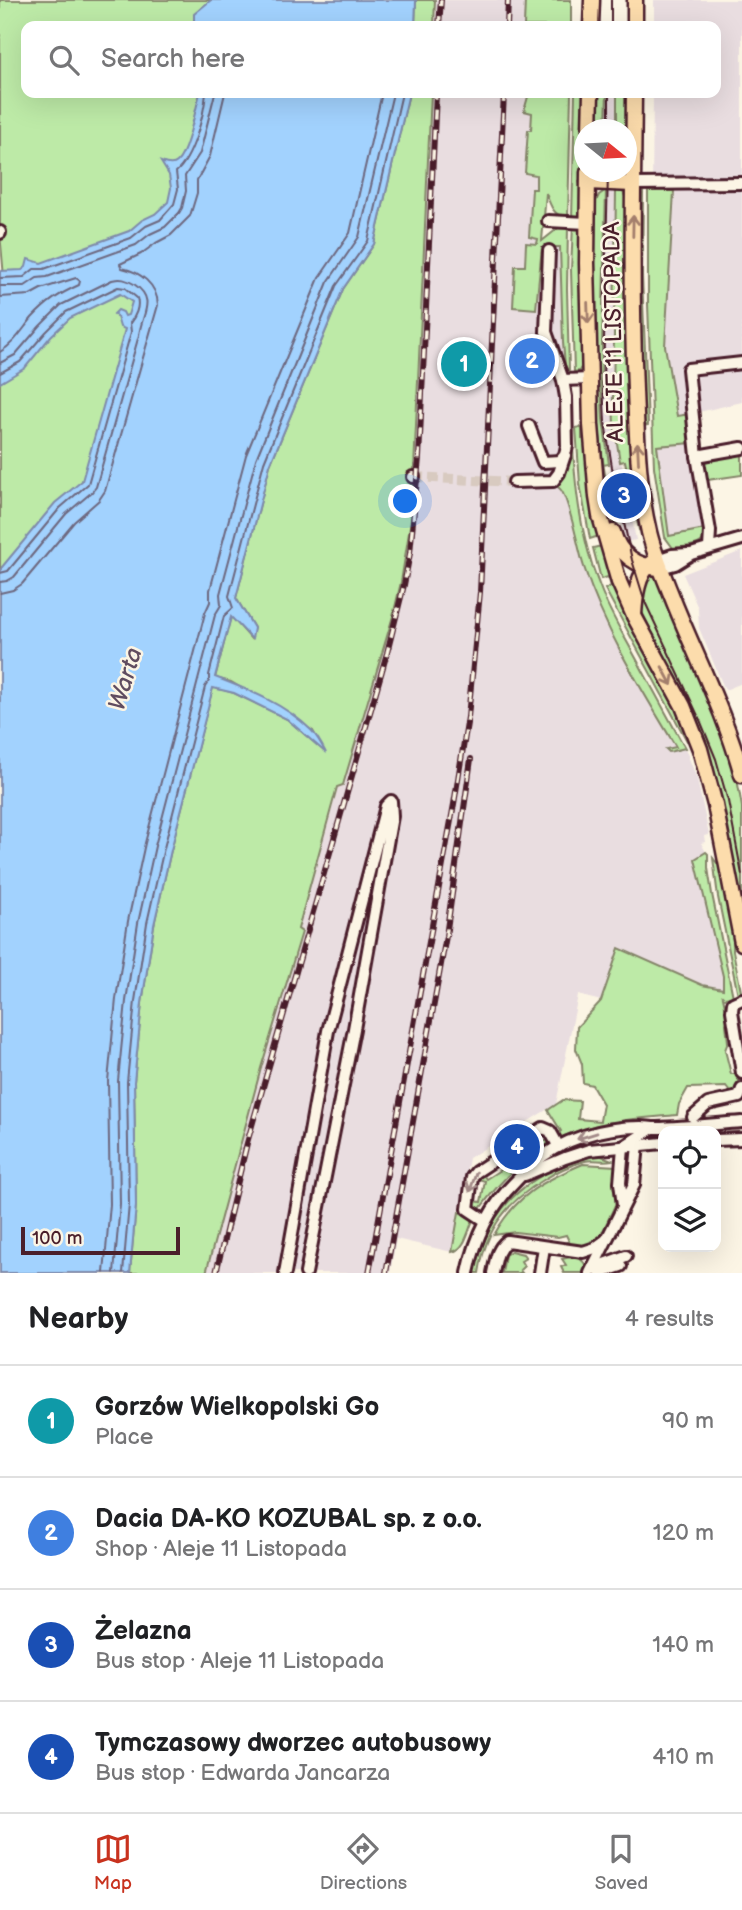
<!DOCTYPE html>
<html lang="en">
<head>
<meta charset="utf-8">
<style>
  body { margin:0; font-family:"Balsamiq Sans",sans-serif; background:#f2f2f2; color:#202124 }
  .controls { position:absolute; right:21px; bottom:21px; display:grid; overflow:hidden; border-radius:14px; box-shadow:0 7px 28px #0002 }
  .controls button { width:63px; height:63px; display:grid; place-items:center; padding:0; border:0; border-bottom:2px solid #e0e0e0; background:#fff; color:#202124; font:35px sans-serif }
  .compass { position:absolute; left:574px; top:119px; width:63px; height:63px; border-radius:50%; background:#fff; box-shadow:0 7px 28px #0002; rotate:108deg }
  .scale { position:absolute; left:21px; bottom:18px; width:159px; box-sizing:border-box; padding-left:7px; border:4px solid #4a1f2b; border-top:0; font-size:19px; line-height:24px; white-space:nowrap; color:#4a1f2b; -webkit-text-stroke:5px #fcf5e5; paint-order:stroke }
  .you { position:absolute; left:406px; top:502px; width:24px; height:24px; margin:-18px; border:5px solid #fff; border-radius:50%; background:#1a73e8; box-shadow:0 0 0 10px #1a73e833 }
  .badge { display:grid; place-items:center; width:46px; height:46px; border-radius:50%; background:#c8321e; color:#fff; font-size:23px; font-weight:700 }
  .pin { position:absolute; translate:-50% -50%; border:4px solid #fff; box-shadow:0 2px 7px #0006 }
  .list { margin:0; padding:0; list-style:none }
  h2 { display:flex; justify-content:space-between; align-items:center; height:91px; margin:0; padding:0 28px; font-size:30px }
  h2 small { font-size:23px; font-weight:400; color:#757577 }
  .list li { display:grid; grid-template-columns:46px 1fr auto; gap:21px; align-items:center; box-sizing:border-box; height:112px; padding:0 28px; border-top:2px solid #e0e0e0 }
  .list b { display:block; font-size:26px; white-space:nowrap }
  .list p { margin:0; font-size:23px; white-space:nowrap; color:#757577 }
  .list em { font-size:23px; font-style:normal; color:#757577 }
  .icon { flex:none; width:38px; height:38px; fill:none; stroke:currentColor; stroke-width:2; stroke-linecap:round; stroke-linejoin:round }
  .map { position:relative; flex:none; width:742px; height:1273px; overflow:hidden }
  .search { position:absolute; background:#fff; box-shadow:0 7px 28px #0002; left:21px; right:21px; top:21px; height:77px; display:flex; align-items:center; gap:18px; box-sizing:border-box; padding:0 24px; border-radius:14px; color:#757577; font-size:26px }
  .sheet { height:539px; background:#fff }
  nav { display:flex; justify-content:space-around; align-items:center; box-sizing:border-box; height:98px; border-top:2px solid #e0e0e0; background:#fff; font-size:19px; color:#757577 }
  nav a { display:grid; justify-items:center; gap:4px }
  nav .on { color:#c8321e }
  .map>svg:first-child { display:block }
  .built { fill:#e9dde0 }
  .green { fill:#bdeaa7; stroke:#848469; stroke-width:2 }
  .water { fill:#a2d2fe; stroke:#7f8aaa; stroke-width:2 }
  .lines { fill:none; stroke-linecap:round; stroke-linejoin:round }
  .shore { stroke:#6d677f; stroke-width:2 }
  .minor-tunnel { stroke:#d8cac0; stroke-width:10; stroke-dasharray:10 5; stroke-linecap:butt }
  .minor-casing { stroke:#4a1f2b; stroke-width:16 }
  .major-casing { stroke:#4a1f2b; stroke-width:19 }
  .minor { stroke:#fcf5e5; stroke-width:10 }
  .major { stroke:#fcdcac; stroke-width:14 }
  .tram { stroke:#4a1f2b; stroke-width:2 }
  .rail-casing { stroke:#4a1f2b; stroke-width:6 }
  .rail { stroke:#fcf5e5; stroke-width:3.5; stroke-dasharray:10; stroke-linecap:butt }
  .oneway { stroke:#a37e6c }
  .oneway2 { stroke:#a38a88 }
  .labels { text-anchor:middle; stroke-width:5; stroke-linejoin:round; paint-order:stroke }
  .street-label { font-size:23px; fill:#4a1f2b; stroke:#fcf5e5 }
  .water-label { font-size:24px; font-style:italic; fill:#604c60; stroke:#fcf5e5 }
</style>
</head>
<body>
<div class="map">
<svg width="742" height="1273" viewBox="0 0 742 1273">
  <rect width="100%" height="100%" fill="#fcf5e5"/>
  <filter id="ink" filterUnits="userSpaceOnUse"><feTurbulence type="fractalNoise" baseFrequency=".0143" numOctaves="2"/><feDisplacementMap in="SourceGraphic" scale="14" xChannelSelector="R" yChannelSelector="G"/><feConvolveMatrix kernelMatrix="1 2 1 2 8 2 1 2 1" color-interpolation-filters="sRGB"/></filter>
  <g filter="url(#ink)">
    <!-- built -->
    <g class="built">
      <path d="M436,0h120l2,26h-123z"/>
      <path d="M654,0h88v402l-65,15 -12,-71 9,-155 -22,-1 1,-97h63v-67h-62z"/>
      <path d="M431,93h122l-11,153 18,1 3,95 7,51 -9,97 7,17 11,46 37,91 60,104 -9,1 9,2 9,-3 12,31 12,56 -5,1 1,6 -4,1 5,9 -11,7 28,117v14l-21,-5 -83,-37 -18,53 -23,-6 -22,109 -87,54 -17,94 -56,-13 -6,34h-184l55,-205 18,-57 23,-79 -4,-2 36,-129 3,-14 6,-2 58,-203 11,-68z"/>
      <path d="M607,93h10v36h-11z"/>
      <path d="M605,172h11l-4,210 2,42 22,116 -11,2 -18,-88 -4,-35 -2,-36z"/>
      <path d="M692,443l13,86 -36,7 -12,-90z"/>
      <path d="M742,551v132l-17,7 -26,-62 -1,-20 -15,-34z"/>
    </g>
    <!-- green -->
    <g class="green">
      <path d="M0,0h211l2,12 -7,14h-180v67h182l-41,121 -46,26 -117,37 -4,-44z"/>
      <path d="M416,0h19l-1,26h-19z"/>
      <path d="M525,0h46v26h-47z"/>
      <path d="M409,93h22l-19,421 -11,68 -8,34 -50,169 -6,2 -39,142 4,3 -41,136 -55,205h-76l6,-68 -2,-123 8,-79 12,-78 17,-75 42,-163 21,6 53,26 37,32 -11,-20 -82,-49 -16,-4 16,-62 20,23 3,-11 -18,-30 34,-133 73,-176 31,-45z"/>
      <path d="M529,93h42l-3,125c-15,-2 -18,-13 -22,-25l-4,48 20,-16h6l-1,64 2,81 -1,1 -3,-6 -2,-23 -3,-95h-18l-6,62 -23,-2 2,-41h10l1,-23 11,1 1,-5 -9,-2 3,-48h4v-14l-11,-2 3,-43h3l1,-17 -8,-2z"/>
      <path d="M575,93h10l-3,118 -4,7 -6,1z"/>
      <path d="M597,93h10l-1,36 -11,1z"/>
      <path d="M617,93h12l-2,75 -1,-38h-9z"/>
      <path d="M606,190l-5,193 2,36 6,45 -6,1 15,69h-2c-25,-109 -23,-217 -22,-329l5,-10z"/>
      <path d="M652,190l22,1 -9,155 12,70 13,-2 2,29 -35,3 12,90 36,-7c3,19 -18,17 -32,19l-8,-11 -11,-70 -6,-163v-113z"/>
      <path d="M616,191l7,1 3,7 16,330 -3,1 -14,-69 -5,1 -6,-38 -1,-23z"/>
      <path d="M643,193l-1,83 6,149 -5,1 -5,-150v-81z"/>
      <path d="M573,225l9,5 1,134 -4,7 -5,1 -3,-102z"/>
      <path d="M138,290l-41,158 -97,215v-291l98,-79z"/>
      <path d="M570,393c3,65 5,132 30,194 8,22 20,42 31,62 18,33 36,66 54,99l-16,4 -3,-3 10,-2c-35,-58 -71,-116 -92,-180 -6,-18 -14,-65 -23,-77 -2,-3 -6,-5 -9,-7l9,-10z"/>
      <path d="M580,427l2,2v10h4l4,55 9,42 -9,3 -10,-55 -4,-56z"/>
      <path d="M742,451v24l-35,5 -3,-18 6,-5z"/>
      <path d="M602,546l89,195h-4l-82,-152 6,-3 -3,-9 -7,2 -8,-31z"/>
      <path d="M653,575l3,2 59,134 21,62 6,34v106c-12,-60 -20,-121 -40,-178l-60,-123 -1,-16 8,-20z"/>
      <path d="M706,852l2,2v14l4,26 21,103 -9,1 -1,-1 5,22 -2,5 2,18 -3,8 6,24h7l2,17c-7,2 -9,3 -14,-4l-38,1 -9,16 -2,11c-42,4 -81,5 -119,24l-2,-4 5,-4 -13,-21 15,-10 17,1 -2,18 22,2 3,-17 -11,-19 -9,-2 -1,-19 -6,-15 1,-22 24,-26 18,-53 83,37 21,4v-13l-28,-117z"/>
      <path d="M713,858l8,10 13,62 -1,21 8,40 -3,4 -20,-98z"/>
      <path d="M549,1139l2,3c-30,17 -52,40 -72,68l-4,-3 -1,-6 7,1 4,-21 -7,-2 4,-6 4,6z"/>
      <path d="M599,1155l13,5c-9,2 -18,-1 -27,1 -14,4 -28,10 -40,18 -38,23 -59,49 -66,94h-5c10,-52 40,-88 89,-108 12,-4 23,-9 36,-10z"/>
      <path d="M583,1164l33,2v37l-18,39 -12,4 -19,-1 -2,-2 4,-2 -3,-6 -8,2 -43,-5 -21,3c22,-40 49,-54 89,-71z"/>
      <path d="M459,1212l14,8c-5,11 -8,30 -21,32z"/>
      <path d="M511,1251l12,3 3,4 -5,3 3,5 -4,4 2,3h-20l3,-18z"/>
      <path d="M571,1257c7,0 12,2 15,9l-3,7h-19l-3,-6 5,-2 -4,-6z"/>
    </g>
    <!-- water -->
    <g class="water">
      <path d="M211,0h205l-1,26h-219l-2,-2v-10z"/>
      <path d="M200,93h209l-35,151 -31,45 -73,176 -34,133 18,30 -2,11 -21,-22 -16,60c34,13 70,27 96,53 6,6 11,15 15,23l-39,-34 -53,-26 -21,-5 -42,162 -17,75 -12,78 -8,79 2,123 -6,68h-130v-699l2,-7 53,-64 27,-22 43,-152 -5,-2 -3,-10 -3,-3 4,-4 5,2 2,4 3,-1 4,-13 -12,-8 -50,24 -19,18 -26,32 -25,15v-112l22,-1 4,-3 2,-8 13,4 88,-32 13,-11 13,-6 13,-12 3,-14 -2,-13 -8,-13c5,2 12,4 16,0 10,-8 19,-55 23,-69z"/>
    </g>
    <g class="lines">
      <!-- shore -->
      <g class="shore">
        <path d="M0,278l24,-1 10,-8h10l87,-31 15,-12 14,-6 14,-16 4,-15 -2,-17c17,-14 28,-57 30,-79"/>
        <path d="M0,286h25l12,-8 10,-1 89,-32 14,-11 15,-7 14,-14 3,-5 4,-17 -1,-15 15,-23 15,-60"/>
        <path d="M0,297l30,-2 11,-6 35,-11 4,3 -1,4c-20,9 -32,17 -47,33 -10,12 -18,26 -32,34"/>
        <path d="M0,363l15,-8 25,-29 21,-21 51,-25c9,-2 14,-1 22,4 23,16 8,29 5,51l-43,152 -4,5 -26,22 -52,63 -7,4 -7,1"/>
        <path d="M0,373l20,-11 26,-30 20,-20 52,-25 7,1 12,10c3,9 -2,19 -7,25l1,9 -43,152 -28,24 -52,63 -8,2"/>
        <path d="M0,593l13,-3 9,-6 52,-62 25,-22 6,-9 53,-186c-1,-21 -18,-33 -36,-37l-2,-4 21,-10 15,-11 15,-8 19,-19 7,-23v-13l13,-24 15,-63"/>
        <path d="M104,1273l6,-69 -2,-123 8,-82 12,-78 17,-78 60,-230 5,-11v-12l36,-135 73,-177 31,-45 32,-140"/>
        <path d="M114,1273l6,-69 -2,-123 8,-80 12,-78 17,-77 60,-231 6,-10 -1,-11 36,-135 72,-177 31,-45 34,-144"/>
        <path d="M123,1273l6,-69 -2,-122 8,-81 12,-78 17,-75 41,-161 4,-6v-6l15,-59 9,-8 -4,-12 35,-134 72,-176 32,-45 34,-148"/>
      </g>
      <!-- minor-tunnel -->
      <path class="minor-tunnel" d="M414,477l100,5"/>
      <!-- minor casing -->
      <g class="minor-casing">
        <g id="minor">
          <path d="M633,184l109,-1"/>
          <path d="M548,221l39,2"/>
          <path d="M0,233v-1"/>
          <path d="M563,380l27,-1"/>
          <path d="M529,426l14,36 17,-1 5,-6 2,-9 -1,-49 -3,-17 -17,-48 3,-81"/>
          <path d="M697,456l45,-8"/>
          <path d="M413,477h1"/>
          <path d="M514,482l39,-1 6,-8 6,-18"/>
          <path d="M709,548l1,-17 -13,-75 -9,-87 54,-6"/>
          <path d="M657,560l15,-5 16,-1"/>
          <path d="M660,568l15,-4 16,-10 51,-15"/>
          <path d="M742,999l-9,4 -1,8 10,62"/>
          <path d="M693,1117l15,-13 31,-7 3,-8"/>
          <path d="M716,1140l26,-1"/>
          <path d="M525,1175l40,-17 24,-8 74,-7"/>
          <path d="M623,1205l-3,-22 3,-36 28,-18"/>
          <path d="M486,1221l-18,-12 4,-32 4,-5 67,-44 7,3 9,16"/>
          <path d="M593,1268l33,-12"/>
          <path d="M285,1273l43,-242 56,-217 2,-8 5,-5 1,15 -38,213 -48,244"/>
          <path d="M468,1273c7,-35 23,-68 49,-93 5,-5 9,-11 15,-15 28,-26 71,-38 109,-38 5,0 10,1 16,1 28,-1 57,-4 85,-6"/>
          <path d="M493,1273c3,-13 3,-23 14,-32l76,11 12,-4 11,-8"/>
          <path d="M540,1273l4,-26"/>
          <path d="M590,1273l44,-88 4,-40"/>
          <path d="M600,1273l21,-7"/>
        </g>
      </g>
      <!-- major casing -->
      <g class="major-casing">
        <g id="major">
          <path d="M591,26l1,-26"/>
          <path d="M635,26v-26"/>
          <path d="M634,93c-1,99 -3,198 1,297 2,48 3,96 14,142 6,25 16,47 25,70 23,57 52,113 68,173"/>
          <path d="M590,130l1,-37"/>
          <path d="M588,172l-1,91 4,162 6,72 3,19 19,66 15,34 49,90 17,43 15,56 27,138"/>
          <path d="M588,182l45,2"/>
          <path d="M613,532c6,23 24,35 47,36"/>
          <path d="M634,615c1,-17 3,-42 18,-52"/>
        </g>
      </g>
      <!-- minor -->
      <use href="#minor" class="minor"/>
      <!-- major -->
      <use href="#major" class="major"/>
      <!-- tram -->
      <g class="tram">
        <path d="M611,26v-26"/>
        <path d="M609,130v-37"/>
        <path d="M608,172l-5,211 2,39 7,45 20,93 13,42 55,118 16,39 12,42 14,74"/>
      </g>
      <!-- rail casing -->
      <g class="rail-casing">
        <g id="rail">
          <path d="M439,26l2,-26"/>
          <path d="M507,26l1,-26"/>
          <path d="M216,1273l31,-130 140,-490 17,-68 6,-32 9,-95 17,-365"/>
          <path d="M369,1273l85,-469 14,-87 12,-125 24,-499"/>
          <path d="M386,1273l60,-337 25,-177"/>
        </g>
      </g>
      <!-- rail -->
      <use href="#rail" class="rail"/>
    </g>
    <!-- one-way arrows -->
    <defs><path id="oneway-shaft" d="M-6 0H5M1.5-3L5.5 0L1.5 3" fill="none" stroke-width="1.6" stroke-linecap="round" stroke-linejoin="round" transform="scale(1.75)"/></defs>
    <g class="oneway">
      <use href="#oneway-shaft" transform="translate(633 226) rotate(-89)"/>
      <use href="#oneway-shaft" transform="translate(588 313) rotate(88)"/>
      <use href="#oneway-shaft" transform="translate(638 453) rotate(-93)"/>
      <use href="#oneway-shaft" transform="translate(667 676) rotate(62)"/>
    </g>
    <g class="oneway2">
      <use href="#oneway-shaft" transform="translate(587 1136) rotate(163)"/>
      <use href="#oneway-shaft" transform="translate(473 1182) rotate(109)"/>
    </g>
  </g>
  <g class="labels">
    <!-- street labels -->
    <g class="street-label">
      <text transform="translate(613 332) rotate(-91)" y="8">ALEJE 11 LISTOPADA</text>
    </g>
    <!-- water labels -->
    <g class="water-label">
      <text transform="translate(125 679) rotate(-73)" y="8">Warta</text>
    </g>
  </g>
</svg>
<div class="controls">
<button><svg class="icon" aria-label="locate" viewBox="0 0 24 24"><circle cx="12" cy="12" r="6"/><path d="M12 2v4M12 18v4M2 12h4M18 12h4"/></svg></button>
<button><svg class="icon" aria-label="layers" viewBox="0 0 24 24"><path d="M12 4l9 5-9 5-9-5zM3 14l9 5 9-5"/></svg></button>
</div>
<svg class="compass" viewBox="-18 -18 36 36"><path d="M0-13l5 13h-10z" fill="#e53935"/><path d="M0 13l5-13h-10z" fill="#757577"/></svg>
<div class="scale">100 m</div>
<div class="you"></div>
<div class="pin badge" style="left:464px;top:364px;background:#0f9aa8">1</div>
<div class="pin badge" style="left:532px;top:361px;background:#3f7fe0">2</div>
<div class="pin badge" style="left:624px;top:496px;background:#1a4fb4">3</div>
<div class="pin badge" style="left:517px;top:1147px;background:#1a4fb4">4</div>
<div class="search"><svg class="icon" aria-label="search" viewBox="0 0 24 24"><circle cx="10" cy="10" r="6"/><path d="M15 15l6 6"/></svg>Search here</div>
</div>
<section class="sheet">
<h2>Nearby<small>4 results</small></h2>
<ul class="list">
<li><span class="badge" style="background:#0f9aa8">1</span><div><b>Gorzów Wielkopolski Go</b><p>Place</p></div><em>90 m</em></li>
<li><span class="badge" style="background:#3f7fe0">2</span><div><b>Dacia DA-KO KOZUBAL sp. z o.o.</b><p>Shop · Aleje 11 Listopada</p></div><em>120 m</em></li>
<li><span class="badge" style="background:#1a4fb4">3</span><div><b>Żelazna</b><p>Bus stop · Aleje 11 Listopada</p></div><em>140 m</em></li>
<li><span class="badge" style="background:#1a4fb4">4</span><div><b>Tymczasowy dworzec autobusowy</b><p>Bus stop · Edwarda Jancarza</p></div><em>410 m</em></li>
</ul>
</section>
<nav>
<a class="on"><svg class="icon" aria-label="map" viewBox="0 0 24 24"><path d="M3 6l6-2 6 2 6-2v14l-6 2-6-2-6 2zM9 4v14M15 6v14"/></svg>Map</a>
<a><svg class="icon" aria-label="directions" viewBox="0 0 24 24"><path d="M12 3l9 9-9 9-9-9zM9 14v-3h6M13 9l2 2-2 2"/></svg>Directions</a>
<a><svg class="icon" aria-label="saved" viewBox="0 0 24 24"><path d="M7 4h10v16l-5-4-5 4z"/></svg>Saved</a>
</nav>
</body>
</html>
